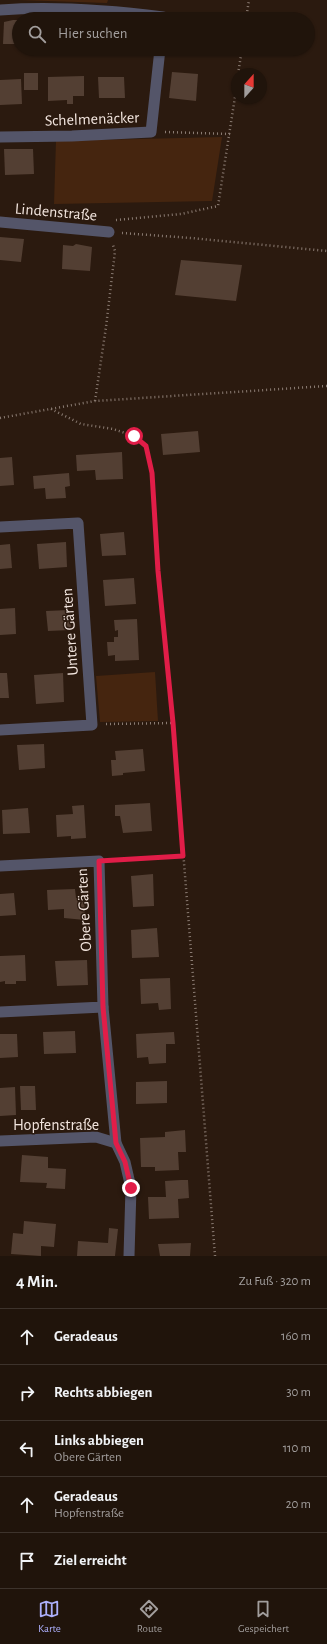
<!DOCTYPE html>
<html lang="de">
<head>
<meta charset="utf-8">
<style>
  body { margin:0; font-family:"Alegreya Sans",sans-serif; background:#2d2119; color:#f1f3f6 }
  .compass { position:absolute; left:231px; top:68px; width:36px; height:36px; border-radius:50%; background:#20140b; box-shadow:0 1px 3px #0004; rotate:21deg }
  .stop { position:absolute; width:12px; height:12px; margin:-9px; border:3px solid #e11d48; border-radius:50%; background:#fff }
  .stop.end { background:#e11d48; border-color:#fff; box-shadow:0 1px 4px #0008 }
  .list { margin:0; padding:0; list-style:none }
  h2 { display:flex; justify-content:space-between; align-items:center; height:52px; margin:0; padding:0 16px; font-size:17px }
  h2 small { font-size:13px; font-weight:400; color:#a29e9d }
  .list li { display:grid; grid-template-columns:26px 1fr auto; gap:12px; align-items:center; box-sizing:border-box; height:56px; padding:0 16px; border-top:1px solid #3d332c }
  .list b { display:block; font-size:15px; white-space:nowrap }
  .list p { margin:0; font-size:13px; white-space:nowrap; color:#a29e9d }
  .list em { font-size:13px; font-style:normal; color:#a29e9d }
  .icon { flex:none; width:22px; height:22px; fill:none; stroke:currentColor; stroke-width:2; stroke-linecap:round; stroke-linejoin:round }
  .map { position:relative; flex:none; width:327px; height:1256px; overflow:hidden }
  .search { position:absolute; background:#20140b; box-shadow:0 1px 3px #0004; left:12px; right:12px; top:12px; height:44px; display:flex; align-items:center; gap:10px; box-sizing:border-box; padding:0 14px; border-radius:22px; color:#a29e9d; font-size:15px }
  .sheet { height:332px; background:#20140b }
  nav { display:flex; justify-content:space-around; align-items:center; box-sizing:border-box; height:56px; border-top:1px solid #3d332c; background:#20140b; font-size:11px; color:#a29e9d }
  nav a { display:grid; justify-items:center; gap:2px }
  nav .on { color:#acaffb }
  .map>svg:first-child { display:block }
  .green { fill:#45250f }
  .building { fill:#533f33 }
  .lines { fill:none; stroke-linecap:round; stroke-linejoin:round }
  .path { stroke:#8b7c73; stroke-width:2.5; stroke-dasharray:1 3; stroke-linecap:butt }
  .minor { stroke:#545569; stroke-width:11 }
  .route { stroke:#e11d48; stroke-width:5 }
  .labels { text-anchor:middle; stroke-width:3; stroke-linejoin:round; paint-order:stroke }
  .street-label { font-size:16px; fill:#f2e5de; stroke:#2b1a0f }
</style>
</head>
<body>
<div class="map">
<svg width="327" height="1256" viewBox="0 0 327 1256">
  <rect width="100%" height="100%" fill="#2b1a0f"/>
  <!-- green -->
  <g class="green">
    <path d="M17,0h91l-1,3z"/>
    <path d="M222,137l-10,64 -158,3 2,-63z"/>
    <path d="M155,672l3,49 -58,1 -4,-46z"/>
  </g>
  <!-- building -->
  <g class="building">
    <path d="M183,13l10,2v2l8,2h-19z"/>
    <path d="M13,20h6v24h-16l1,-22z"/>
    <path d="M172,72l26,2 -2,27 -27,-3z"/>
    <rect x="24" y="73" width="14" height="17"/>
    <path d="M84,76v20h-11v8h-6v-4l-19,1v-24z"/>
    <path d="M98,77h26l1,21h-26z"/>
    <path d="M21,79l1,25 -22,1v-25z"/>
    <path d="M4,149h29l1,25 -29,1z"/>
    <path d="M0,237l24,2 -3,23 -21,-2z"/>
    <path d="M76,244l16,3 -2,24 -28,-2 1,-24 10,1z"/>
    <path d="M181,260l61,5 -6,36 -61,-6z"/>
    <path d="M198,431l2,21 -37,3 -2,-21z"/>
    <path d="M122,452l1,27 -27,1 -1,-10 -18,1 -1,-16z"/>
    <path d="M12,457l2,28 -14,1v-28z"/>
    <path d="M69,473l1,13 -5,1 1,11 -20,1 -1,-11 -11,1 -1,-13z"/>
    <path d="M124,532l2,23 -24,1 -2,-22z"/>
    <path d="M66,542l1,25 -28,2 -2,-25z"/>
    <path d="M10,544l2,24 -12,1v-24z"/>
    <path d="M134,578l2,26 -31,2 -2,-26z"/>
    <path d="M15,608l1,26 -16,1v-26z"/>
    <path d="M70,610l1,20 -23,1 -2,-20z"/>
    <path d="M137,619l2,41 -24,1v-6l-7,1 -1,-14h7v-5h4v-7l-3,1 -1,-11z"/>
    <path d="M0,673h7l2,25h-9z"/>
    <path d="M63,673l1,29 -28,2 -2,-29z"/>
    <path d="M44,744l1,24 -26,2 -2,-25z"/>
    <path d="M143,749l2,22 -22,2v2l-11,1 -1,-16h5l-1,-9z"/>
    <path d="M150,803l2,28 -29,2 -3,-17h-5v-11z"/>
    <path d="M84,805l2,33 -15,1v-3l-14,1 -1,-22 17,-1 -1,-8z"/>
    <path d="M28,808l2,25 -27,1 -1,-24z"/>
    <path d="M153,874l1,32 -21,1 -2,-31z"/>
    <path d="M75,889l1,9h8l1,22 -21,-2v-9l-16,1 -1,-20z"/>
    <path d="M14,893l2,22 -16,1v-22z"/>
    <path d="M157,928l2,29 -27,1 -1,-28z"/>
    <path d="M25,955l1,26h-10v3h-11v-3l-5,1v-26z"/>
    <path d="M87,960l1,25 -31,1 -2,-25z"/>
    <path d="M170,978l1,31 -12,1 -1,-7 -17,1 -1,-25z"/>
    <path d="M75,1031l1,22 -32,1 -1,-22z"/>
    <path d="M174,1032l1,12h-9v19l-17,1 -1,-7 -11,1 -1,-24z"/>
    <path d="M0,1034h17l1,23 -18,1z"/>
    <path d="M167,1081v22l-31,1v-22z"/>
    <path d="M20,1086h15l1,24h-15z"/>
    <path d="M15,1087l1,28 -16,1v-28z"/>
    <path d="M185,1130l1,22h-8l1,18 -24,1v-4h-14l-1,-29 25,-1v-5z"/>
    <path d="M22,1155l26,2v11l18,1 -1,20 -19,-1 1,-5 -27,-1z"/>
    <path d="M181,1180h7l1,18 -11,1 1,19 -30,1 -1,-22h18l-1,-16z"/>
    <path d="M24,1221l32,3 -2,23 -13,-1v10l-30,-2 2,-21 10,1z"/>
    <path d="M109,1228l9,1 -3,27h-38l1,-15 30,2z"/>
    <path d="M191,1243l-1,13h-30l-2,-12z"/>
  </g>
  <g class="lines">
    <!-- path -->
    <g class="path">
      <path d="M246,19l3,-19"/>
      <path d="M238,74l4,-25"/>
      <path d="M165,132l65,2"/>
      <path d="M116,220l65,-6 37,-8 19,-122"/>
      <path d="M122,233l69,5 136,13"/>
      <path d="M95,401l11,-74 9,-76 -2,-6"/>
      <path d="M51,409l30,15 32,5 21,7 12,10 6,27 6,98 15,152 42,533"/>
      <path d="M0,418l95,-17 232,-15"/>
      <path d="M106,724l67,-1"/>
      <path d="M113,860l70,-4"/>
    </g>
    <!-- minor -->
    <g class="minor">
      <path d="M0,10c55,-4 109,0 163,7v2"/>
      <path d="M0,137l72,-1 79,-4 9,-83"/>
      <path d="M0,222l109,10"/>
      <path d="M0,527l78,-4 14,202 -92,5"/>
      <path d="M0,866l99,-5 4,146 -103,5"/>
      <path d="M103,1007l13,136 9,19 6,26 -2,68"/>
      <path d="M0,1141l96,-4 20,6"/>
    </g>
  </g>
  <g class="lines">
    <!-- route -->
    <path class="route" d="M131,1188l-6,-26 -9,-19 -13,-136 -4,-146 84,-5 -10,-133 -15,-152 -6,-98 -6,-27 -12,-10"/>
  </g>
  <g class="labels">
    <!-- street labels -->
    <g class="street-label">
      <text transform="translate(92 118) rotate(-2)" y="6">Schelmenäcker</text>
      <text transform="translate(56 211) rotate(5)" y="6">Lindenstraße</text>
      <text transform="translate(69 632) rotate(-94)" y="6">Untere Gärten</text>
      <text transform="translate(83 910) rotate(-93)" y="6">Obere Gärten</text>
      <text x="56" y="1130">Hopfenstraße</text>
    </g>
  </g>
</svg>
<svg class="compass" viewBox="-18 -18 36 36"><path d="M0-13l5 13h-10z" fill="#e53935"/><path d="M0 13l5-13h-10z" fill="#a29e9d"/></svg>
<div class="stop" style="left:134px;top:436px"></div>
<div class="stop end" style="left:131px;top:1188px"></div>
<div class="search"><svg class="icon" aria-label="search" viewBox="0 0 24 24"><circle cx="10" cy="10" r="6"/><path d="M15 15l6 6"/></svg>Hier suchen</div>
</div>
<section class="sheet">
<h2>4 Min.<small>Zu Fuß · 320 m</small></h2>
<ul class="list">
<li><svg class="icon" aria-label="ahead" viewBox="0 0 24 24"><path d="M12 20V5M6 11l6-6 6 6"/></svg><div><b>Geradeaus</b></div><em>160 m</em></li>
<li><svg class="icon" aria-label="right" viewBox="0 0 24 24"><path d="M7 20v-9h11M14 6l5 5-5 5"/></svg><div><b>Rechts abbiegen</b></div><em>30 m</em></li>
<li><svg class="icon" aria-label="left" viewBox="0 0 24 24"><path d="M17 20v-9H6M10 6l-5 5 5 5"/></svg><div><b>Links abbiegen</b><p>Obere Gärten</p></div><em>110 m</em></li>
<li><svg class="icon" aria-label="ahead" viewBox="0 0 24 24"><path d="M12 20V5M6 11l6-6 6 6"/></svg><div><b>Geradeaus</b><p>Hopfenstraße</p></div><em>20 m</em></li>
<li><svg class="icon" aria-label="arrive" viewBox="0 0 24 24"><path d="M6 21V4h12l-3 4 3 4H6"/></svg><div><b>Ziel erreicht</b></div></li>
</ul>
</section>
<nav>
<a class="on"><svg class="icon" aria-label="map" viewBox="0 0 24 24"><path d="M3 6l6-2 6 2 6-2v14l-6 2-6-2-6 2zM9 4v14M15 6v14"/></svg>Karte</a>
<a><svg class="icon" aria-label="directions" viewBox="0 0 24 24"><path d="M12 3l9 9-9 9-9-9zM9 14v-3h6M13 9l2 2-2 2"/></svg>Route</a>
<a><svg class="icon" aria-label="saved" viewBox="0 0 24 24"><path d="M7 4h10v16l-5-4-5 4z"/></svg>Gespeichert</a>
</nav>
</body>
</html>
